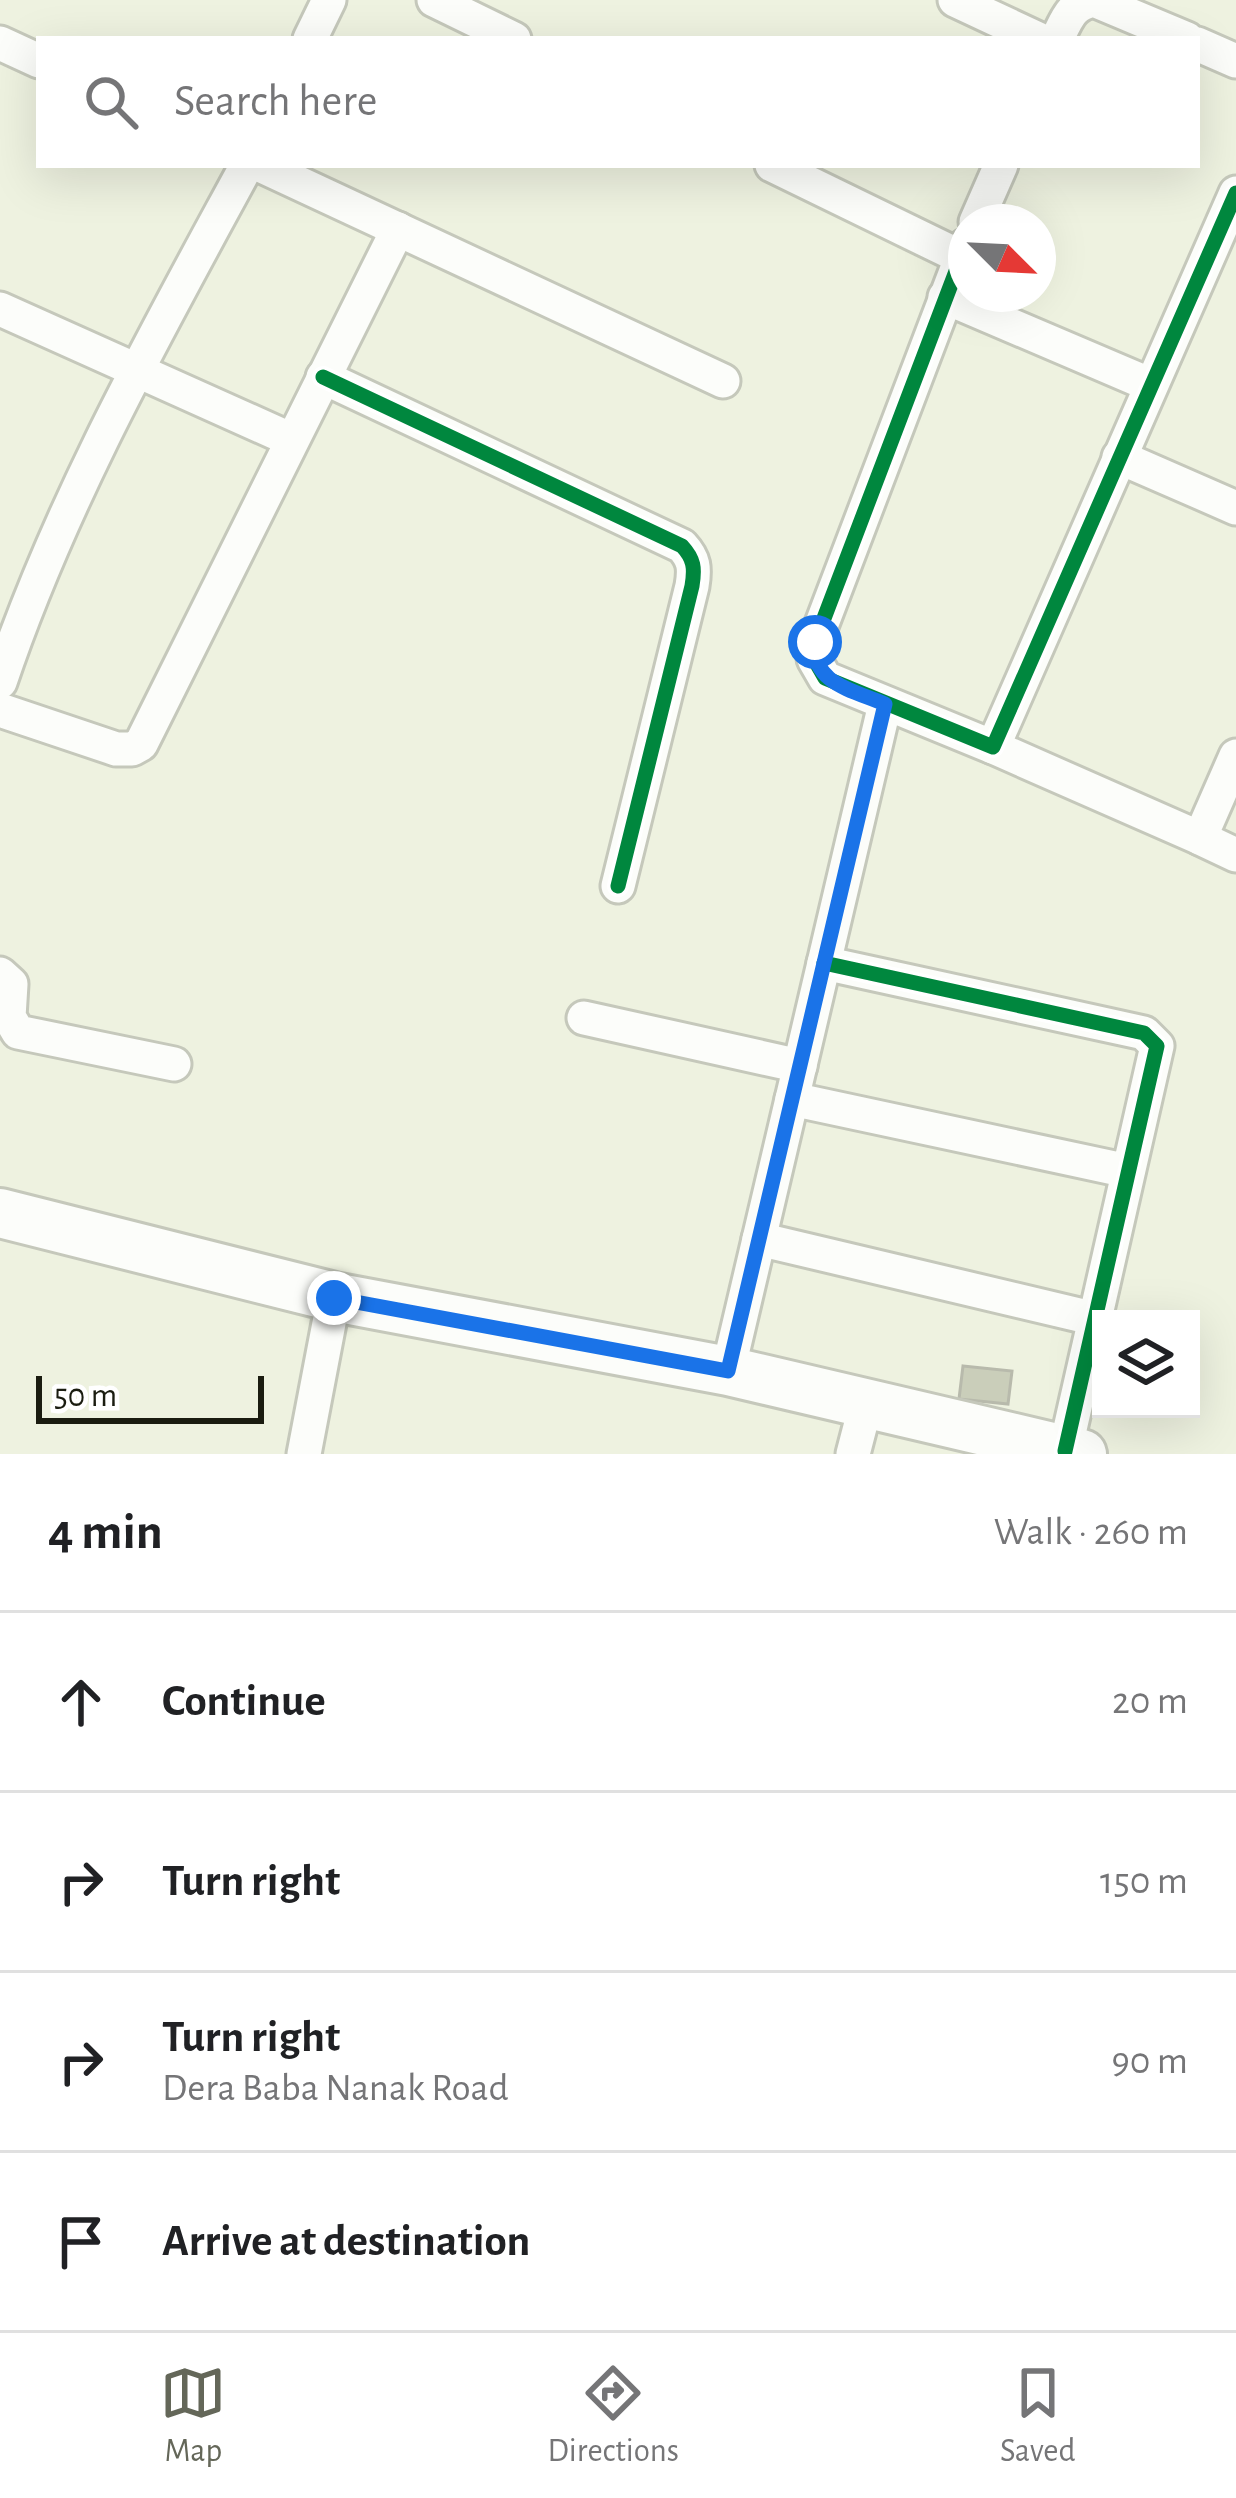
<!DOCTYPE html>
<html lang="en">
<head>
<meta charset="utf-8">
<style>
  body { margin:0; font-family:"Alegreya Sans",sans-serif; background:#f2f2f2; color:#202124 }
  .controls { position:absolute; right:36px; bottom:36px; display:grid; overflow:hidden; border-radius:0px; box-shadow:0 12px 48px #0002 }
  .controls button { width:108px; height:108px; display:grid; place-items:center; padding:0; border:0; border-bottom:3px solid #e0e0e0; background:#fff; color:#202124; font:60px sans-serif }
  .compass { position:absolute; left:948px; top:204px; width:108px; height:108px; border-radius:50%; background:#fff; box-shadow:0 12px 48px #0002; rotate:114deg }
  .scale { position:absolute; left:36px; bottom:30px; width:228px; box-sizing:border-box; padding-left:12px; border:6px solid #1a1c10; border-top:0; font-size:33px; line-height:42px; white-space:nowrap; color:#1a1c10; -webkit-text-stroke:9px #fff; paint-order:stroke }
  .stop { position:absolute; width:36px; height:36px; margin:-27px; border:9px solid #1a73e8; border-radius:50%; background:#fff }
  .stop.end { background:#1a73e8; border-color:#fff; box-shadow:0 3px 12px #0008 }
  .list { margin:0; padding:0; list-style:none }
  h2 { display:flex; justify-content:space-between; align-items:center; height:156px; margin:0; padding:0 48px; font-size:51px }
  h2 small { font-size:39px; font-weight:400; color:#757577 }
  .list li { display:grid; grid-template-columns:78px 1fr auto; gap:36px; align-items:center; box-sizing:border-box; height:180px; padding:0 48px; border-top:3px solid #e0e0e0 }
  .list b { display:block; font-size:45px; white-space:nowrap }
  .list p { margin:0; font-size:39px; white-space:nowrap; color:#757577 }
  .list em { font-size:39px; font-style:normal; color:#757577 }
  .icon { flex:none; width:66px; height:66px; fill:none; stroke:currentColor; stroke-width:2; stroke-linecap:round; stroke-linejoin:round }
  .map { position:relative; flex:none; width:1236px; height:1454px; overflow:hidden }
  .search { position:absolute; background:#fff; box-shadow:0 12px 48px #0002; left:36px; right:36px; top:36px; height:132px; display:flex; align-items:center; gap:30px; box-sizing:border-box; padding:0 42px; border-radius:0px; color:#757577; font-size:45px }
  .sheet { height:876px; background:#fff }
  nav { display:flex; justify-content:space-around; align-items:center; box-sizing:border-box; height:168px; border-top:3px solid #e0e0e0; background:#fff; font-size:33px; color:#757577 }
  nav a { display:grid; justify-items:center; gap:6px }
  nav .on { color:#646759 }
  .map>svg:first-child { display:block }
  .building { fill:#caceba; stroke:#b8baac; stroke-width:3 }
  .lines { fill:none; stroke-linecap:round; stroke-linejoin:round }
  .street-casing { stroke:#c5c8bb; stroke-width:39 }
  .secondary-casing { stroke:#c5c8bb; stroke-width:54 }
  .street { stroke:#fcfdfa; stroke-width:33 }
  .secondary { stroke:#fcfdfa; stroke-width:48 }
  .cycleway-casing { stroke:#fff; stroke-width:22 }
  .cycleway { stroke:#00873e; stroke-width:15 }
  .route { stroke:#1a73e8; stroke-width:15 }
</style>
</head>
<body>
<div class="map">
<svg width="1236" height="1454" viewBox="0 0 1236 1454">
  <rect width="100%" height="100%" fill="#eef2e0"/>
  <!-- building -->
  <path class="building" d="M963,1366l49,5 -4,33 -49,-5z"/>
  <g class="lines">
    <!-- street casing -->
    <g class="street-casing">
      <g id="street">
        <path d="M434,0l80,39"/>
        <path d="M955,0l83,39"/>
        <path d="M310,39l19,-39"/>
        <path d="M1057,39c10,-20 14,-35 37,-39l93,39"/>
        <path d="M0,43l39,18"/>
        <path d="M1197,44l39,17"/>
        <path d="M260,165l463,216"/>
        <path d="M772,165l189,92"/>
        <path d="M976,222l25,-57"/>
        <path d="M966,245l-151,397 -1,17 11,19 168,69 243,-554"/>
        <path d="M945,297l206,88"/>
        <path d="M0,309l292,131"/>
        <path d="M323,377l359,169c12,13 13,22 10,40l-74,300"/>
        <path d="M1119,457l117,51"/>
        <path d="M0,682c61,-181 156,-349 247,-517"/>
        <path d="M0,710l116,39h16l9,-5 257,-515"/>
        <path d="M993,747l207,91"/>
        <path d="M1236,756l-36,82 36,17"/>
        <path d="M824,963l320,70 13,13 -92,405"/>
        <path d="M0,974l11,10 -2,33 9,15 156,32"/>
        <path d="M584,1018l216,48"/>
        <path d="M792,1099l336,72"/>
        <path d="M759,1239l337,80"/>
        <path d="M728,1371l157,-667"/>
        <path d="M304,1454l30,-157"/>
        <path d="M853,1454l13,-50"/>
      </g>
    </g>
    <!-- secondary casing -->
    <g class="secondary-casing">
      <path id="secondary" d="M0,1213l334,84 394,74 354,83"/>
    </g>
    <!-- street -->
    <use href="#street" class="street"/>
    <!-- secondary -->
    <use href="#secondary" class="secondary"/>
    <!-- cycleway casing -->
    <g class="cycleway-casing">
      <g id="cycleway">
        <path d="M966,245l-151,397 -1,17 11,19 168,69 243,-554"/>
        <path d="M323,377l359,169c12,13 13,22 10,40l-74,300"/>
        <path d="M824,963l320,70 13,13 -92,405"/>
      </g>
    </g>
    <!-- cycleway -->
    <use href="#cycleway" class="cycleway"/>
  </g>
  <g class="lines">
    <!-- route -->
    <path class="route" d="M334,1298l394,73 157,-667c-32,-14 -74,-20 -70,-62"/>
  </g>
</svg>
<div class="controls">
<button><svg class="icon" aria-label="layers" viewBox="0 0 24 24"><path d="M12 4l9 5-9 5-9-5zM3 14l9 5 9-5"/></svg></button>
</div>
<svg class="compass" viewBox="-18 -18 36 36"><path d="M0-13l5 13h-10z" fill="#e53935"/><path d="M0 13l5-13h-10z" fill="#757577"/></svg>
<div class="scale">50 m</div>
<div class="stop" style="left:815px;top:642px"></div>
<div class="stop end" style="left:334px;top:1298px"></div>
<div class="search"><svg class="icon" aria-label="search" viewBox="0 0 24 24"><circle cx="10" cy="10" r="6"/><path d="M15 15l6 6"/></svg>Search here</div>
</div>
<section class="sheet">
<h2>4 min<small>Walk · 260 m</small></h2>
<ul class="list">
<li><svg class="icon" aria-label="ahead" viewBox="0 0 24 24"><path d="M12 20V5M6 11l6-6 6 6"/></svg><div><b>Continue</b></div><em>20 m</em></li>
<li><svg class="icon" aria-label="right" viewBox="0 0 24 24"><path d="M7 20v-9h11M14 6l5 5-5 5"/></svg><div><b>Turn right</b></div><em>150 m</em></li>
<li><svg class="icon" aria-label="right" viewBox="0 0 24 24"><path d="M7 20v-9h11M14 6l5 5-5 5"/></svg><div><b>Turn right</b><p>Dera Baba Nanak Road</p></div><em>90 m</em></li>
<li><svg class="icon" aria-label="arrive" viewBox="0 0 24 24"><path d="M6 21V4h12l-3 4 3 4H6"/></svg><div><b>Arrive at destination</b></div></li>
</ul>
</section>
<nav>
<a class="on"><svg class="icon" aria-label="map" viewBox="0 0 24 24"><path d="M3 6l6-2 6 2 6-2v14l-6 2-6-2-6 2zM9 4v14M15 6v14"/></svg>Map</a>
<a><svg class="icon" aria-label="directions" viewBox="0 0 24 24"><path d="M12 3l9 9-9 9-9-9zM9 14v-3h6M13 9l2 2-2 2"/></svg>Directions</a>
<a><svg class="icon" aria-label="saved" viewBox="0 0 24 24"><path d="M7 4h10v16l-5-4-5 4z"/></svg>Saved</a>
</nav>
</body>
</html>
